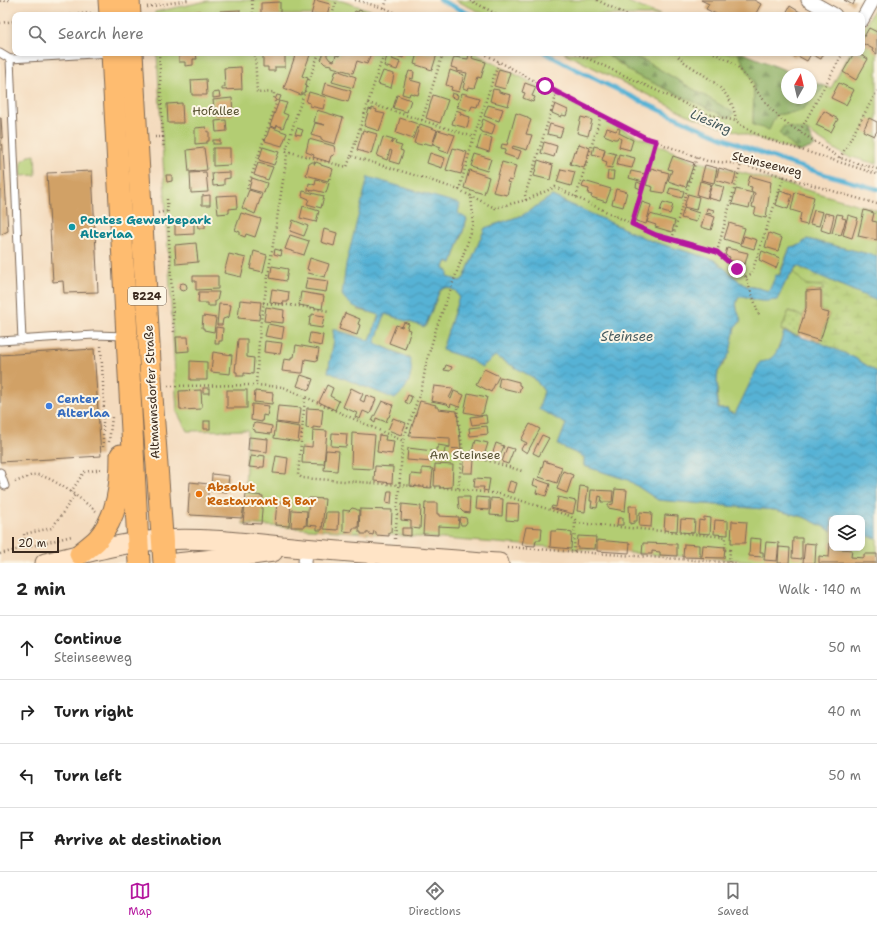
<!DOCTYPE html>
<html lang="en">
<head>
<meta charset="utf-8">
<style>
  body { margin:0; font-family:"Shantell Sans",sans-serif; background:#f6f6f6; color:#222 }
  .controls { position:absolute; right:12px; bottom:12px; display:grid; overflow:hidden; border-radius:8px; box-shadow:0 2px 6px #0003 }
  .controls button { width:36px; height:36px; display:grid; place-items:center; padding:0; border:0; border-bottom:1px solid #e0e0e0; background:#fff; color:#222; font:20px sans-serif }
  .compass { position:absolute; left:781px; top:68px; width:36px; height:36px; border-radius:50%; background:#fff; box-shadow:0 2px 6px #0003; rotate:8deg }
  .scale { position:absolute; left:12px; bottom:10px; width:47px; box-sizing:border-box; padding-left:4px; border:2px solid #3b2a1e; border-top:0; font-size:11px; line-height:14px; white-space:nowrap; color:#3b2a1e; -webkit-text-stroke:3px #fcf5e5; paint-order:stroke }
  .stop { position:absolute; width:12px; height:12px; margin:-9px; border:3px solid #b5179e; border-radius:50%; background:#fff }
  .stop.end { background:#b5179e; border-color:#fff; box-shadow:0 1px 4px #0008 }
  .list { margin:0; padding:0; list-style:none }
  h2 { display:flex; justify-content:space-between; align-items:center; height:52px; margin:0; padding:0 16px; font-size:17px }
  h2 small { font-size:13px; font-weight:400; color:#767676 }
  .list li { display:grid; grid-template-columns:26px 1fr auto; gap:12px; align-items:center; box-sizing:border-box; height:64px; padding:0 16px; border-top:1px solid #e0e0e0 }
  .list b { display:block; font-size:15px; white-space:nowrap }
  .list p { margin:0; font-size:13px; white-space:nowrap; color:#767676 }
  .list em { font-size:13px; font-style:normal; color:#767676 }
  .icon { flex:none; width:22px; height:22px; fill:none; stroke:currentColor; stroke-width:2; stroke-linecap:round; stroke-linejoin:round }
  .map { position:relative; flex:none; width:877px; height:563px; overflow:hidden }
  .search { position:absolute; background:#fff; box-shadow:0 2px 6px #0003; left:12px; right:12px; top:12px; height:44px; display:flex; align-items:center; gap:10px; box-sizing:border-box; padding:0 14px; border-radius:8px; color:#767676; font-size:15px }
  .sheet { height:308px; background:#fff }
  nav { display:flex; justify-content:space-around; align-items:center; box-sizing:border-box; height:56px; border-top:1px solid #e0e0e0; background:#fff; font-size:11px; color:#767676 }
  nav a { display:grid; justify-items:center; gap:2px }
  nav .on { color:#b5179e }
  .map>svg:first-child { display:block }
  .green { fill:#b3cd73; stroke:#777c48 }
  .forest { fill:url(#forest-firs); stroke:#646d42 }
  .wetland { fill:url(#wetland-marsh); stroke:#777c48 }
  .park { fill:url(#park-dots); stroke:#777c48 }
  .water { fill:url(#water-waves); stroke:#496e7a }
  .lines { fill:none; stroke-linecap:round; stroke-linejoin:round }
  .stream { stroke:#57b2d5; stroke-width:4.5 }
  .building { fill:#d1a166 }
  .service-casing { stroke:#7c6856; stroke-width:9 }
  .minor-casing { stroke:#7c6856; stroke-width:15 }
  .secondary-casing { stroke:#7c6856; stroke-width:21 }
  .primary-casing { stroke:#7c6856; stroke-width:23 }
  .path { stroke:#7c6856; stroke-width:2.5; stroke-dasharray:1 3; stroke-linecap:butt }
  .service { stroke:#fff; stroke-width:7 }
  .minor { stroke:#fff; stroke-width:13 }
  .secondary { stroke:#ffe4c6; stroke-width:19 }
  .primary { stroke:#febc70; stroke-width:21 }
  .route { stroke:#b5179e; stroke-width:5 }
  .culture-dot { fill:#0f9aa8; stroke:#fcf5e5; stroke-width:1.5 }
  .shop-dot { fill:#3f7fe0; stroke:#fcf5e5; stroke-width:1.5 }
  .food-dot { fill:#e8710a; stroke:#fcf5e5; stroke-width:1.5 }
  .labels { text-anchor:middle; stroke-width:4; stroke-linejoin:round; paint-order:stroke }
  .shield { fill:#fcf5e5; stroke:#75675a; stroke-width:1 }
  .shield-label { font-size:11px; font-weight:bold; fill:#3b2a1e }
  .park-label { font-size:12px; fill:#595333; stroke:#fcf5e5 }
  .street-label { font-size:12px; fill:#3b2a1e; stroke:#fcf5e5 }
  .culture-label { font-size:12px; font-weight:bold; fill:#0d838f; stroke:#fcf5e5; text-anchor:start }
  .shop-label { font-size:12px; font-weight:bold; fill:#366cbe; stroke:#fcf5e5; text-anchor:start }
  .food-label { font-size:12px; font-weight:bold; fill:#c56008; stroke:#fcf5e5; text-anchor:start }
  .water-label { font-size:13px; font-style:italic; fill:#455a5e; stroke:#fcf5e5 }
</style>
</head>
<body>
<div class="map">
<svg width="877" height="563" viewBox="0 0 877 563">
  <defs>
    <pattern id="forest-firs" width="22" height="20" patternUnits="userSpaceOnUse"><rect width="22" height="20" fill="#8eb065"/><path d="M5 1l3.5 6h-7zM16 11l3.5 6h-7z" fill="#758f53"/></pattern>
    <pattern id="wetland-marsh" width="20" height="14" patternUnits="userSpaceOnUse"><rect width="20" height="14" fill="#b3cd73"/><path d="M1 5h8M5 5V1M11 12h8M15 12V8" fill="none" stroke="#9bb063"/></pattern>
    <pattern id="park-dots" width="8" height="8" patternUnits="userSpaceOnUse"><rect width="8" height="8" fill="#b3cd73"/><path d="M2 2h.1M6 6h.1" fill="none" stroke="#9bb063" stroke-width="1.8" stroke-linecap="round"/></pattern>
    <pattern id="water-waves" width="16" height="10" patternUnits="userSpaceOnUse"><rect width="16" height="10" fill="#57b2d5"/><path d="M0 5q4-4 8 0t8 0" fill="none" stroke="#4991ac"/></pattern>
  </defs>
  <rect width="100%" height="100%" fill="#fcf5e5"/>
  <filter id="ink" filterUnits="userSpaceOnUse"><feTurbulence type="fractalNoise" baseFrequency=".025" numOctaves="2"/><feDisplacementMap in="SourceGraphic" scale="8" xChannelSelector="R" yChannelSelector="G"/><feConvolveMatrix kernelMatrix="1 2 1 2 8 2 1 2 1" color-interpolation-filters="sRGB"/></filter>
  <filter id="wash" filterUnits="userSpaceOnUse"><feTurbulence type="fractalNoise" baseFrequency=".012" numOctaves="4" result="noise"/><feDisplacementMap in="SourceGraphic" scale="16" xChannelSelector="R" yChannelSelector="G"/><feGaussianBlur stdDeviation="0.9" result="paint"/><feColorMatrix in="noise" values="0 0 0 0 0 0 0 0 0 0 0 0 0 0 0 0 0 1.4 0 .05"/><feComposite in="paint" operator="in"/></filter>
  <g filter="url(#wash)">
    <rect width="100%" height="100%" fill="#f4dbbe"/>
    <!-- green -->
    <g class="green">
      <path d="M224,0h102l16,1 44,14h-231v-3l52,-11z"/>
      <path d="M455,0h168l37,15h-174z"/>
      <path d="M877,4v160l-33,-9 -37,-24 -28,2 20,19 -109,-36 -126,-63h41l29,21 95,44 4,-5 -86,-51 -21,-9h112l16,29 -1,43 23,-10 25,-4 24,-25 6,2 19,-35h12v-22z"/>
      <path d="M157,53h317l156,80 65,28 87,22 95,27v46l-70,-17 -7,6 -10,2 -11,28 -3,1 -7,15 -11,-3 -11,-2 -7,-4 -25,-22 -64,-19 -99,-45 -29,19 -38,13 -21,50 -4,3 -12,-4 -4,-9 2,-6 6,1 15,-43 -109,90 21,4 -9,27 -37,-12 1,11 -6,32 82,-14 -35,-15 10,-29 40,13 15,-37 6,-3 10,4 3,6 -17,53 25,8 15,8 13,-10 39,22 10,13 -5,18 27,15 -8,21 26,12v9l44,14 30,20 117,10 29,7 28,14v17h30v-13l15,3v25h-91l-156,-10 -387,-29 5,-94 -61,1 -10,-19z"/>
      <path d="M35,155l1,20 -15,1 1,-15 7,-5z"/>
      <path d="M793,272l13,13 17,1v5h-17v17l-3,9 -14,-6 -1,2 -7,17 3,2 -9,24 -10,6 -30,52 -7,-2v-3h-10l-1,-15 1,-4 -1,-9 1,-9 8,-11 9,-34 5,-4c0,-9 -7,-18 -1,-26 8,-1 10,2 17,3 6,2 14,0 21,0l9,-19z"/>
    </g>
    <!-- forest -->
    <g class="forest">
      <path d="M605,53h21l21,9 87,51 -5,5 -95,-44z"/>
      <path d="M738,53h5l52,21h-8v24h24v-17l14,5 -24,25 -25,4 -7,15 -16,-5 1,-43z"/>
      <path d="M784,126l23,5 8,15 -16,6 -20,-19z"/>
    </g>
    <!-- wetland -->
    <path class="wetland" d="M797,266l80,35v71l-22,-14 -43,-18v-1l8,2 9,-27 -8,-3v-21h2v-4l-17,-1 -13,-13z"/>
    <!-- park -->
    <path class="park" d="M789,311l14,6 1,2 -6,17 -17,-6z"/>
    <!-- water -->
    <path class="water" d="M368,177l92,27 -2,9 9,6 -15,44 -6,-1 -2,6 4,3v6l12,4 4,-3 21,-50 38,-13 29,-19 99,45 64,19 25,22 7,4 11,2 11,3 7,-16h4l10,-28 10,-2 7,-6 70,17v45l-80,-35 -11,15 -9,19c-7,1 -14,2 -21,0 -6,-2 -10,-4 -17,-3 -6,8 0,15 2,24l-6,6 -5,26 -12,19 -1,9 1,9 -1,5 1,14h10v3l7,2 25,-52c17,-1 19,-17 24,-30l37,11 34,15 22,14v166l-15,-3v-17h-30v13l-28,-14 -29,-7 -117,-10 -30,-20 -44,-14v-9l-26,-12 8,-21 -27,-15 5,-18 -10,-13 -39,-22 -13,11 -15,-9 -25,-8 17,-53 -3,-6 -9,-4 -7,3 -15,37 -40,-13 -10,29 35,16c4,16 -2,29 -15,40l-67,-27 6,-32 -1,-11 37,12 9,-26c-16,-6 -26,-5 -37,-20l4,-31z"/>
    <g class="lines">
      <!-- stream -->
      <g class="stream">
        <path d="M440,0l32,15"/>
        <path d="M545,53c74,39 148,75 227,104 34,13 70,22 105,32"/>
      </g>
    </g>
    <g id="blocks">
      <!-- building -->
      <g class="building">
        <path d="M315,0l15,4 -3,11h-16z"/>
        <path d="M701,0h53l7,4 -6,11h-33l-3,-2 -1,2 -12,-6 3,-5z"/>
        <path d="M844,0h11l-2,5z"/>
        <path d="M280,2v13h-19v-12z"/>
        <path d="M790,6l15,9h-20z"/>
        <path d="M240,10v5h-20v-4z"/>
        <path d="M359,10l13,5h-19l2,-4 3,1z"/>
        <path d="M201,11l1,4h-16v-3z"/>
        <path d="M869,28l8,4v22l-5,-3 1,-2 -11,-6v-3z"/>
        <path d="M179,53h6v2l11,-1 1,5h-4v6l-8,1v-4h-6z"/>
        <path d="M296,53h9l5,2 -8,21 6,2 -3,8h1l-2,7h-2l-1,2 -17,-7z"/>
        <path d="M324,53h3v3l3,4 4,1 2,-6 3,1 1,-3h31l-4,11 -10,-3 -4,12 -21,-6v-2l-7,-1 -4,-4z"/>
        <path d="M388,53h16l-1,5z"/>
        <path d="M417,53l20,1 -5,16 -18,-6z"/>
        <path d="M787,53h37l-3,6 -10,-5 -4,7 -11,-6 -1,2z"/>
        <path d="M854,53h3l11,6 -12,21 -13,-8z"/>
        <path d="M263,54h22v13h-10v4h-7v-4h-5z"/>
        <path d="M469,54l4,1 -1,3 14,4 -5,16 -3,-1 -4,11 -5,-1 -1,3 -5,-2 4,-15 -10,-2 1,-2 -7,-2 3,-10 14,2z"/>
        <path d="M387,56l5,1v2l8,3 -3,8 -13,-4z"/>
        <path d="M241,67l1,22 -20,1v-3h3l-1,-19z"/>
        <path d="M499,69l11,3 -5,17 -11,-3z"/>
        <path d="M336,70l20,7 -3,11 -21,-6z"/>
        <path d="M450,70l14,5 -5,17 -8,-2 1,-3 -6,-2z"/>
        <path d="M383,71l11,3v1l-3,13 -13,-4z"/>
        <path d="M409,71l5,1 -1,7 -3,-1v2l11,3 -3,12 -8,-2 -1,3 -7,-2 4,-17h1z"/>
        <path d="M206,79l1,16h-15l-1,-15z"/>
        <path d="M325,83l26,8 -3,11 -26,-8z"/>
        <path d="M525,83l11,4 -4,9 3,1 -2,5 -10,-4 2,-5 -3,-1z"/>
        <path d="M839,83l15,7 -8,15 -15,-7z"/>
        <path d="M493,89l6,1v2l12,3 -3,11 -18,-5z"/>
        <path d="M219,92l1,5 -7,1v-5z"/>
        <path d="M309,92l17,5 -3,12 -13,-3v-3l-4,-1z"/>
        <path d="M452,93l6,2 -1,4 -6,-2z"/>
        <path d="M462,93l18,5 -3,9 -5,-1 -2,5 -13,-4z"/>
        <path d="M277,95l4,1 -2,5 8,2 -4,10 5,2 -5,13 -6,-3 -1,3 -6,-2 9,-25 -4,-1z"/>
        <path d="M397,95l14,5 -4,12 -14,-4z"/>
        <path d="M433,95l15,5 -8,23 -14,-5z"/>
        <path d="M232,98l1,17 -18,2 -2,-17z"/>
        <path d="M182,103l1,20h-15l-1,-19z"/>
        <path d="M555,104l13,6 -2,6 -4,-1 -1,2 -9,-4z"/>
        <path d="M488,105l15,4 -4,12 -15,-5z"/>
        <path d="M372,108l5,2 -1,2 9,2 -6,17 -15,-5 5,-17 3,1z"/>
        <path d="M317,110l26,8 -8,26 -14,-4v-2l-10,-3 4,-12 10,2 -11,-3z"/>
        <path d="M456,110l5,2 -1,2 10,3 -3,11 -15,-4z"/>
        <path d="M824,111l14,8 -7,13 -15,-7z"/>
        <path d="M516,113l11,4v1l4,2 -5,14 6,1 -5,15 -14,-4 -1,2 9,3 -3,8 -14,-5 2,-5 -5,-1 1,-4 5,1z"/>
        <path d="M581,117l11,3 -4,16 -11,-3z"/>
        <path d="M0,118h1l7,113 -8,4z"/>
        <path d="M400,118l18,6 -5,15 -17,-6z"/>
        <path d="M869,118l8,4v9l-3,5 -11,-5z"/>
        <path d="M483,119l12,6 -3,10 -10,-3v-1l-2,-1z"/>
        <path d="M226,120l1,11 -11,1 -1,-11z"/>
        <path d="M420,124l17,6 -5,15 -8,-2 -2,2 -8,-2z"/>
        <path d="M550,124l13,4 -3,9 -13,-3z"/>
        <path d="M206,127l1,5 2,-1v10h-2v2l-12,1v-16z"/>
        <path d="M270,127l17,6 -5,13 -17,-5z"/>
        <path d="M297,128l6,2 -2,5 -6,-1z"/>
        <path d="M607,128l9,3 2,-3 2,1 -1,4 14,7 -3,10 -11,-3 2,-8 -3,-2 -1,2h-3l-10,-4z"/>
        <path d="M363,130l14,4 -6,20 -14,-4z"/>
        <path d="M438,130l17,5 -7,18 -9,-3 2,-3 -8,-3z"/>
        <path d="M481,135l11,3 -3,14 -12,-4z"/>
        <path d="M383,137l10,3 -2,4 3,-4 2,1 -1,3 7,2 -2,4 3,1v2l-4,11 -10,-3 3,-10 -2,-1 -3,10 -10,-4z"/>
        <path d="M309,139l25,7 1,5 -1,4 -3,1 -2,6 -16,-5 1,-2 -8,-3z"/>
        <rect x="213" y="140" width="7" height="4"/>
        <path d="M544,142l13,4 -3,11 -13,-4z"/>
        <path d="M579,144l11,4 -6,20 -14,-4 4,-13 2,1z"/>
        <path d="M594,146l11,3 -2,8 -11,-3z"/>
        <path d="M263,147l16,5 -5,13 -15,-5z"/>
        <path d="M204,148l3,22 -18,2 -2,-22z"/>
        <path d="M213,148h17v17l-17,1z"/>
        <path d="M453,148l14,4 -6,22 -15,-4z"/>
        <path d="M605,151l11,3 -4,14 -6,-1 1,-5 -5,-2z"/>
        <path d="M430,153l15,5 -3,10 -15,-5z"/>
        <path d="M475,154l16,5 -4,12 -16,-5z"/>
        <path d="M619,154l16,4 -3,10 -15,-3z"/>
        <path d="M673,156l21,7 -8,24 -18,-6 4,-11 -4,-1z"/>
        <path d="M538,160l15,5 -3,15 -16,-4z"/>
        <path d="M312,162h3l-1,2h1l1,-2 5,2v1l12,4 -3,10 -1,-1 -1,3 -22,-6 3,-11z"/>
        <path d="M502,162l14,4 -4,15 -4,-1 -1,2 3,1 -3,12 -14,-3z"/>
        <path d="M258,163l15,4 -5,13 -14,-5z"/>
        <path d="M705,165l12,3 -3,15 -13,-3z"/>
        <path d="M651,168l18,5 -5,20 -12,-2 1,-4 -7,-2z"/>
        <path d="M719,168l17,5 -3,12 -17,-5z"/>
        <path d="M561,169l14,3 -4,14 -14,-4z"/>
        <path d="M469,170l20,7 -5,17 -20,-6z"/>
        <path d="M92,171l6,121 -34,1 -1,-12 -10,1 -6,-109z"/>
        <path d="M608,171h6l-1,9 -6,-1z"/>
        <path d="M631,171l14,3 -2,8 -14,-4z"/>
        <path d="M206,172l2,20 -17,1 -1,-20z"/>
        <path d="M230,172v6l-6,1v6l-11,1 -1,-13z"/>
        <path d="M166,175h6v6l-5,1z"/>
        <path d="M750,176l21,6 -5,36 -12,-3 2,-7 -4,-1 3,-14 -4,-2 1,-4 -5,-1z"/>
        <path d="M252,178l15,5 -3,10 -15,-4z"/>
        <path d="M316,179l13,4 -3,10 -12,-3v1l-6,-1 1,-7 6,2z"/>
        <path d="M584,181l27,8 -5,13 -15,-5 1,-2 -4,-1 1,-5 -7,-2z"/>
        <path d="M700,181l11,3 -4,14 -10,-3z"/>
        <path d="M637,182l5,2 -1,5 -5,-2z"/>
        <path d="M712,184l12,3 -4,14 -12,-3z"/>
        <path d="M670,188l14,3 -2,7 -14,-4z"/>
        <path d="M616,189l11,3 -4,15 -11,-3z"/>
        <path d="M736,189l17,4 -4,15 -17,-4z"/>
        <path d="M249,190l13,4 -7,20 -13,-6z"/>
        <path d="M303,191l21,5 -3,12 -14,-4 2,-5 -7,-3z"/>
        <path d="M780,191l12,4 -4,14 -12,-4z"/>
        <path d="M795,192l19,5 -7,28 -8,-2 2,-10 -10,-3z"/>
        <path d="M688,194l11,3 -3,13 -12,-3z"/>
        <path d="M210,195v10h-8v-9z"/>
        <path d="M236,195l1,13 -8,1v4l-11,1 -2,-18z"/>
        <path d="M642,202l9,3 -5,19 -10,-3z"/>
        <path d="M663,202l10,3 -3,9 -10,-3z"/>
        <path d="M303,206l16,5 -3,11 -16,-4z"/>
        <path d="M684,208l15,5 -3,9 -15,-4z"/>
        <path d="M707,208l7,2 -2,4 -6,-1z"/>
        <path d="M814,210l9,2 -4,14 -9,-2z"/>
        <path d="M864,210l10,3 -2,8 5,1v18l-19,-4z"/>
        <path d="M241,213l20,6 -6,18 -9,-3 -1,3 -5,-2v-3l-5,-2z"/>
        <path d="M825,213l9,2 -4,18 -9,-3z"/>
        <path d="M650,214l25,7 -3,11 -17,-5 1,-2 -9,-3z"/>
        <path d="M705,214l10,3 -4,13 -10,-3z"/>
        <path d="M837,214l6,1 -1,3 4,1 -5,16 -9,-2z"/>
        <path d="M848,215l10,3 -6,20 -9,-3z"/>
        <path d="M197,219h8v9h-7z"/>
        <path d="M293,220l15,6 -4,10 -14,-5z"/>
        <path d="M194,221v13l-19,1v-13z"/>
        <path d="M729,223l16,5 -5,16 -16,-5z"/>
        <path d="M324,229l13,4 -3,13 -13,-4z"/>
        <path d="M769,233l13,5 -4,13 -13,-4z"/>
        <path d="M290,235l19,6 -5,14 -19,-6z"/>
        <path d="M744,236l13,4 -3,9 -13,-4z"/>
        <path d="M196,243l2,19 -22,2 -1,-19z"/>
        <path d="M727,248l21,5 -3,11 -16,-4 1,-3 -5,-2z"/>
        <path d="M275,249l7,2 -1,5 -7,-2z"/>
        <path d="M254,251l13,4 -4,17 -13,-3z"/>
        <path d="M762,251l18,7 -4,10 -17,-8z"/>
        <path d="M229,254l17,4 -5,19 -17,-4z"/>
        <path d="M310,258l19,6 -4,13 -17,-4 1,-3 -2,-1z"/>
        <path d="M272,266l16,3 -2,12 -16,-3z"/>
        <path d="M193,276h25v13l-22,1v-9h-3z"/>
        <path d="M307,278l21,3 -2,11 -21,-3z"/>
        <circle cx="183" cy="287" r="4"/>
        <path d="M272,289l17,3 -1,10h-5v2l-13,-2z"/>
        <path d="M821,290v21l8,2 -9,28 -22,-7 8,-26v-17z"/>
        <path d="M199,292h20l-2,9h-2v5h-7v-3h-10z"/>
        <path d="M301,292l23,4 -2,13 -23,-4z"/>
        <path d="M240,300l21,2 -2,18 -21,-2z"/>
        <path d="M219,304l12,1 -2,12 -6,2 -1,6h-5z"/>
        <path d="M266,307l18,3 -1,13 -19,-2z"/>
        <path d="M345,313l15,6 -2,5 2,1 -3,10 -18,-6z"/>
        <path d="M312,314l12,2 -2,12 -13,-2 1,-10h2z"/>
        <path d="M203,316l13,2 -2,14 -10,-2v-2h-2z"/>
        <path d="M404,322l5,2 -2,5 4,1 -6,19 -16,-6 7,-18 6,2z"/>
        <path d="M268,324l16,3 -2,12 -17,-3z"/>
        <path d="M216,327l7,1 -1,13h-3v3h-4z"/>
        <path d="M310,333l13,2 -2,11 -13,-3z"/>
        <path d="M176,337h12l1,14 -12,1z"/>
        <path d="M238,339h9v18l7,1 -1,16 -9,-1v3h-7v-4h-2z"/>
        <path d="M265,341l17,2 -2,11 -16,-2z"/>
        <path d="M296,345l23,4 -2,12 -12,-2 -2,14h-2l-19,-2 2,-12 7,1v-3h3z"/>
        <path d="M94,349l7,107 -101,6v-107z"/>
        <path d="M213,352l19,3 -2,19 -19,-2z"/>
        <path d="M190,361l17,1v18h-17z"/>
        <path d="M446,365l6,2 -2,4 -6,-1z"/>
        <path d="M484,369l15,7 -8,16 -15,-8z"/>
        <path d="M301,375l12,4 -4,11 -12,-4z"/>
        <path d="M500,377l19,5v3l2,1 -2,6 -21,-5z"/>
        <path d="M327,385l6,3 -3,8 9,5 -4,9 -16,-8z"/>
        <path d="M434,386l18,2 1,2 -4,8 2,1 3,-8 10,4 -5,12 -8,-3 -1,3 -3,-3 -16,-3z"/>
        <rect x="203" y="388" width="6" height="5"/>
        <path d="M351,388l12,6 -3,6 4,2 2,-7 10,4 -6,15 -7,-3 -3,8 -5,-2 2,-4 -14,-6z"/>
        <path d="M201,390l1,17 -1,1v1l-19,1v-1h-2l-1,-18z"/>
        <rect x="227" y="390" width="20" height="18"/>
        <path d="M255,391l18,2 -1,11 -18,-2z"/>
        <path d="M468,393l19,4 -4,16 -4,2 -15,-3z"/>
        <path d="M408,395l4,2 -3,7 -4,-2z"/>
        <path d="M382,401l11,4 -4,12h-1l-2,5 -10,-4 -1,5 -3,-2z"/>
        <path d="M420,401l16,4 -1,2h3v2l19,2 4,38 -16,-1 -1,8 -8,-1v-7h2v-3l12,2v-9l-41,-2z"/>
        <path d="M252,404l17,2 -2,10 -4,-1 -1,7 -11,-2z"/>
        <path d="M278,406l23,2 -2,17 -23,-3z"/>
        <path d="M307,408l16,1 -2,19 -8,-1v2l-7,-1z"/>
        <path d="M486,415l1,8 -15,2 -2,-8z"/>
        <path d="M393,418l13,5 -5,12 -13,-5z"/>
        <rect x="204" y="421" width="6" height="8"/>
        <path d="M256,423l16,3 -1,8 -16,-2v-2l-3,-1 1,-5z"/>
        <path d="M276,423l24,4 -2,15 -24,-4z"/>
        <path d="M530,424l10,5 -13,24 -6,-4 3,-5 2,1 1,-2 -6,-3z"/>
        <path d="M487,426l1,8 -18,2 -1,-8z"/>
        <path d="M313,430l14,1 -3,33 -22,-1 1,-17 9,1z"/>
        <path d="M332,433l15,1 -1,13 -15,-1z"/>
        <path d="M352,433l23,2 -3,34 -21,-1z"/>
        <path d="M379,435l7,1 -1,4 9,1 -2,13 -15,-2z"/>
        <path d="M542,435l7,3 -10,18 -6,-3z"/>
        <path d="M249,437l19,2 -1,13 -19,-2z"/>
        <path d="M475,440l13,3 -5,16 -12,-4z"/>
        <path d="M496,443l8,3 -5,12 -7,-3z"/>
        <path d="M507,447l7,2 -6,15 -6,-2z"/>
        <path d="M408,448l25,3 -1,11 -25,-2z"/>
        <path d="M326,450l13,1 -2,20 -13,-1z"/>
        <path d="M259,455l6,1 -1,11h-4v1l-11,-1 2,-11 8,1z"/>
        <path d="M276,456l12,2 -2,16 -13,-1z"/>
        <path d="M465,456l9,4 -1,13h-10z"/>
        <path d="M544,461l18,6 -5,16 -18,-6z"/>
        <path d="M435,464l18,1 -1,22 -12,1v-2h-6z"/>
        <path d="M375,466l18,1 -1,16 -18,-2z"/>
        <path d="M422,468l11,1 -2,19 -21,-2 1,-12 11,1z"/>
        <path d="M563,471l10,4 -6,18 -10,-4z"/>
        <path d="M212,474l17,2 -2,16 -16,-1z"/>
        <path d="M475,478l15,1 -2,12 -5,-1 1,-3h-10z"/>
        <path d="M535,479l15,5 -4,12 -10,-3 2,-6 -5,-2z"/>
        <path d="M510,481l7,2 -3,10 -7,-2z"/>
        <path d="M190,482l19,2 -2,20 37,1 -2,13 -51,-3 -3,-3z"/>
        <path d="M580,486l8,1 -3,25 -8,-1z"/>
        <path d="M615,489l12,1 -2,21 -17,-3v-3l5,-1z"/>
        <path d="M591,490l22,1 -1,11h-11l1,-5 -3,-1 -2,12 -6,-1 1,-6h-2z"/>
        <path d="M388,491h4l-1,13 -5,-1z"/>
        <path d="M246,494l17,2 -2,28 -18,-1z"/>
        <path d="M458,497h12l-1,16 -6,-1 -4,-4z"/>
        <path d="M476,497l13,1v12l-14,-1z"/>
        <path d="M558,497l18,4 -3,13 -22,-6 1,-2 4,1z"/>
        <path d="M309,498l16,1 -3,31h-5v-4l-10,-1z"/>
        <path d="M491,498l12,1 -1,17 -12,-1z"/>
        <path d="M277,502l14,1 -2,23 -14,-1z"/>
        <path d="M425,503h12v11h2v2l20,1 -1,10 -20,-1v9l-15,-1z"/>
        <path d="M507,503l12,1 -1,17 -12,-1z"/>
        <path d="M402,504l19,2 -1,23 -9,-1v8l-9,-1v-7h9v-7l-10,-1z"/>
        <path d="M629,506h8v15h-3v2l-4,1z"/>
        <path d="M352,508l4,1 3,2 -1,17h-5l-1,4 -9,-1v-21l6,1z"/>
        <path d="M360,509l32,1 -1,23h-2v3l-13,-1v-3l-2,-1 -1,4 -4,-1v-2h-2v2h-6v-2h-2z"/>
        <path d="M292,510l15,1 -1,15 -2,-1v2h-13z"/>
        <path d="M326,512h13l-1,18 -14,-1z"/>
        <path d="M640,512l12,1 -1,14 -12,-1z"/>
        <path d="M665,515l13,1 -1,15 -13,-1z"/>
        <path d="M461,517l5,1 1,4 -2,3h-4l-2,-4z"/>
        <path d="M704,517l7,1 -1,16 -12,-1 1,-13 5,1z"/>
        <path d="M618,518h5v7h-6z"/>
        <path d="M681,519l14,1 -1,13 -14,-1z"/>
        <path d="M715,520l13,1v14l-14,-1z"/>
        <path d="M732,521l15,1 -2,21h-14z"/>
        <path d="M526,527l16,1 -1,12h-5l-1,6 -13,-1z"/>
        <path d="M556,530l12,1v1l4,1 -1,16 -21,-2 1,-16h5z"/>
        <path d="M578,536l18,1 -1,12 -18,-1z"/>
        <path d="M750,538l11,1 -1,13h3v5l-14,-1z"/>
        <path d="M793,538h9v21l-10,-1z"/>
        <path d="M597,540l33,3 -1,10 -32,-2z"/>
        <path d="M766,542l13,1 -2,18 -13,-1z"/>
        <path d="M830,542h2v6l20,2 -1,7 13,1v-4h13v9h-58v-7l10,1z"/>
        <path d="M643,543l34,1v12l-17,-1v-3l-8,-1v3h-10z"/>
        <path d="M805,543l11,1 -1,19h-12z"/>
        <path d="M684,544l15,1v8h1v3h2l1,-11 22,2 -1,11 -41,-1z"/>
        <path d="M779,547l11,1 -1,15h-11z"/>
      </g>
    </g>
  </g>
  <g filter="url(#ink)">
    <use href="#blocks" fill-opacity="0" stroke="#7c6856" stroke-width="1"/>
    <g class="lines">
      <!-- service casing -->
      <g class="service-casing">
        <g id="service">
          <path d="M0,53l10,6 100,-6"/>
          <path d="M10,59l12,281"/>
          <path d="M0,341l94,-6 32,1"/>
          <path d="M0,472l5,14"/>
        </g>
      </g>
      <!-- minor casing -->
      <g class="minor-casing">
        <g id="minor">
          <path d="M808,0l27,15"/>
          <path d="M862,20l11,-20"/>
          <path d="M305,563l1,-14"/>
        </g>
      </g>
      <!-- secondary casing -->
      <g class="secondary-casing">
        <g id="secondary">
          <path d="M45,563c38,-9 76,-21 116,-23 47,-3 95,4 142,8 65,6 131,10 196,15"/>
          <path d="M176,563l76,-8 21,-3"/>
        </g>
      </g>
      <!-- primary casing -->
      <g class="primary-casing">
        <g id="primary">
          <path d="M109,0l1,15"/>
          <path d="M129,0l1,15"/>
          <path d="M112,53l27,510"/>
          <path d="M132,53l20,343 12,167"/>
          <path d="M80,554c6,-5 12,-9 17,-14 21,-23 24,-56 24,-85"/>
        </g>
      </g>
      <!-- path -->
      <g class="path">
        <path d="M252,0l1,15"/>
        <path d="M355,0l29,8 17,7"/>
        <path d="M470,0l28,15"/>
        <path d="M597,0l30,15"/>
        <path d="M0,1l9,-1"/>
        <path d="M147,7l41,-7"/>
        <path d="M384,8l3,-8"/>
        <path d="M70,15l22,-2"/>
        <path d="M332,15l5,-15"/>
        <path d="M0,23l15,-2"/>
        <path d="M319,53l-23,63 -10,35 1,4 -27,172 -4,58 27,2 120,54"/>
        <path d="M483,53l74,40 89,45 61,23 34,3 136,40"/>
        <path d="M576,53l131,61 29,7 14,10 20,9 107,34"/>
        <path d="M676,53c5,8 11,11 19,16 21,14 38,25 41,52"/>
        <path d="M714,53l16,8 8,6 32,41 13,13 57,37 37,11"/>
        <path d="M368,103l106,34"/>
        <path d="M422,120l21,-67"/>
        <path d="M800,131l43,-78"/>
        <path d="M155,137h8l-4,-84"/>
        <path d="M163,137l1,12"/>
        <path d="M286,151l61,16 4,-11 73,22 35,12 36,18 31,-8 29,-13 100,48 62,17 29,25 13,38"/>
        <path d="M351,156l33,-103"/>
        <path d="M840,158l37,-67"/>
        <path d="M247,189l29,-85 -2,-4v-8l-17,1 -2,-40"/>
        <path d="M459,190l15,-53 25,-76"/>
        <path d="M576,197l25,-82"/>
        <path d="M167,199l7,135"/>
        <path d="M526,200l-1,-5 32,-102"/>
        <path d="M158,213l10,-2"/>
        <path d="M632,224l24,-83"/>
        <path d="M672,239l25,-82"/>
        <path d="M717,252l24,-88"/>
        <path d="M746,277l5,-2 33,-99"/>
        <path d="M263,303l36,3 30,5"/>
        <path d="M101,346l3,57 -1,13v32"/>
        <path d="M168,386l88,-1"/>
        <path d="M305,398l-7,77 4,3 156,11 42,5 70,22 5,4 -1,32"/>
        <path d="M457,408l6,45 -5,36"/>
        <path d="M109,442l3,-25"/>
        <path d="M463,453l59,18"/>
        <path d="M15,482c6,-2 12,-5 18,-7 15,-3 50,26 63,36"/>
        <path d="M71,492l13,-20 19,-3"/>
        <path d="M576,523l150,14 -1,13h5l-1,13"/>
        <path d="M395,539l8,-98 19,-54 4,-23 10,-35 38,-104 -3,-28"/>
        <path d="M26,547l-2,-13 28,-6 23,-33"/>
        <path d="M507,547l229,16"/>
        <path d="M0,554l72,-18"/>
      </g>
      <!-- service -->
      <use href="#service" class="service"/>
      <!-- minor -->
      <use href="#minor" class="minor"/>
      <!-- secondary -->
      <use href="#secondary" class="secondary"/>
      <!-- primary -->
      <use href="#primary" class="primary"/>
    </g>
  </g>
  <g class="lines" filter="url(#ink)">
    <!-- route -->
    <path class="route" d="M545,86l101,52 10,3 -24,83 24,11 61,17 20,17"/>
  </g>
  <!-- markers -->
  <circle class="culture-dot" cx="72" cy="227" r="4"/>
  <circle class="shop-dot" cx="49" cy="406" r="4"/>
  <circle class="food-dot" cx="199" cy="494" r="4"/>
  <g class="labels">
    <!-- shield labels -->
    <rect class="shield" x="128" y="287" width="38" height="18" rx="3"/>
    <g class="shield-label">
      <text x="147" y="300">B224</text>
    </g>
    <!-- park labels -->
    <g class="park-label">
      <text x="216" y="115">Hofallee</text>
      <text x="465" y="459">Am Steinsee</text>
    </g>
    <!-- street labels -->
    <g class="street-label">
      <text transform="translate(767 164) rotate(14)" y="4">Steinseeweg</text>
      <text transform="translate(152 392) rotate(-93)" y="4">Altmannsdorfer Straße</text>
    </g>
    <!-- culture labels -->
    <g class="culture-label">
      <text x="80" y="224">Pontes Gewerbepark<tspan x="80" dy="14">Alterlaa</tspan></text>
    </g>
    <!-- shop labels -->
    <g class="shop-label">
      <text x="57" y="403">Center<tspan x="57" dy="14">Alterlaa</tspan></text>
    </g>
    <!-- food labels -->
    <g class="food-label">
      <text x="207" y="491">Absolut<tspan x="207" dy="14">Restaurant &amp; Bar</tspan></text>
    </g>
    <!-- water labels -->
    <g class="water-label">
      <text transform="translate(711 121) rotate(23)" y="5">Liesing</text>
      <text x="627" y="341">Steinsee</text>
    </g>
  </g>
</svg>
<div class="controls">
<button><svg class="icon" aria-label="layers" viewBox="0 0 24 24"><path d="M12 4l9 5-9 5-9-5zM3 14l9 5 9-5"/></svg></button>
</div>
<svg class="compass" viewBox="-18 -18 36 36"><path d="M0-13l5 13h-10z" fill="#e53935"/><path d="M0 13l5-13h-10z" fill="#767676"/></svg>
<div class="scale">20 m</div>
<div class="stop" style="left:545px;top:86px"></div>
<div class="stop end" style="left:737px;top:269px"></div>
<div class="search"><svg class="icon" aria-label="search" viewBox="0 0 24 24"><circle cx="10" cy="10" r="6"/><path d="M15 15l6 6"/></svg>Search here</div>
</div>
<section class="sheet">
<h2>2 min<small>Walk · 140 m</small></h2>
<ul class="list">
<li><svg class="icon" aria-label="ahead" viewBox="0 0 24 24"><path d="M12 20V5M6 11l6-6 6 6"/></svg><div><b>Continue</b><p>Steinseeweg</p></div><em>50 m</em></li>
<li><svg class="icon" aria-label="right" viewBox="0 0 24 24"><path d="M7 20v-9h11M14 6l5 5-5 5"/></svg><div><b>Turn right</b></div><em>40 m</em></li>
<li><svg class="icon" aria-label="left" viewBox="0 0 24 24"><path d="M17 20v-9H6M10 6l-5 5 5 5"/></svg><div><b>Turn left</b></div><em>50 m</em></li>
<li><svg class="icon" aria-label="arrive" viewBox="0 0 24 24"><path d="M6 21V4h12l-3 4 3 4H6"/></svg><div><b>Arrive at destination</b></div></li>
</ul>
</section>
<nav>
<a class="on"><svg class="icon" aria-label="map" viewBox="0 0 24 24"><path d="M3 6l6-2 6 2 6-2v14l-6 2-6-2-6 2zM9 4v14M15 6v14"/></svg>Map</a>
<a><svg class="icon" aria-label="directions" viewBox="0 0 24 24"><path d="M12 3l9 9-9 9-9-9zM9 14v-3h6M13 9l2 2-2 2"/></svg>Directions</a>
<a><svg class="icon" aria-label="saved" viewBox="0 0 24 24"><path d="M7 4h10v16l-5-4-5 4z"/></svg>Saved</a>
</nav>
</body>
</html>
